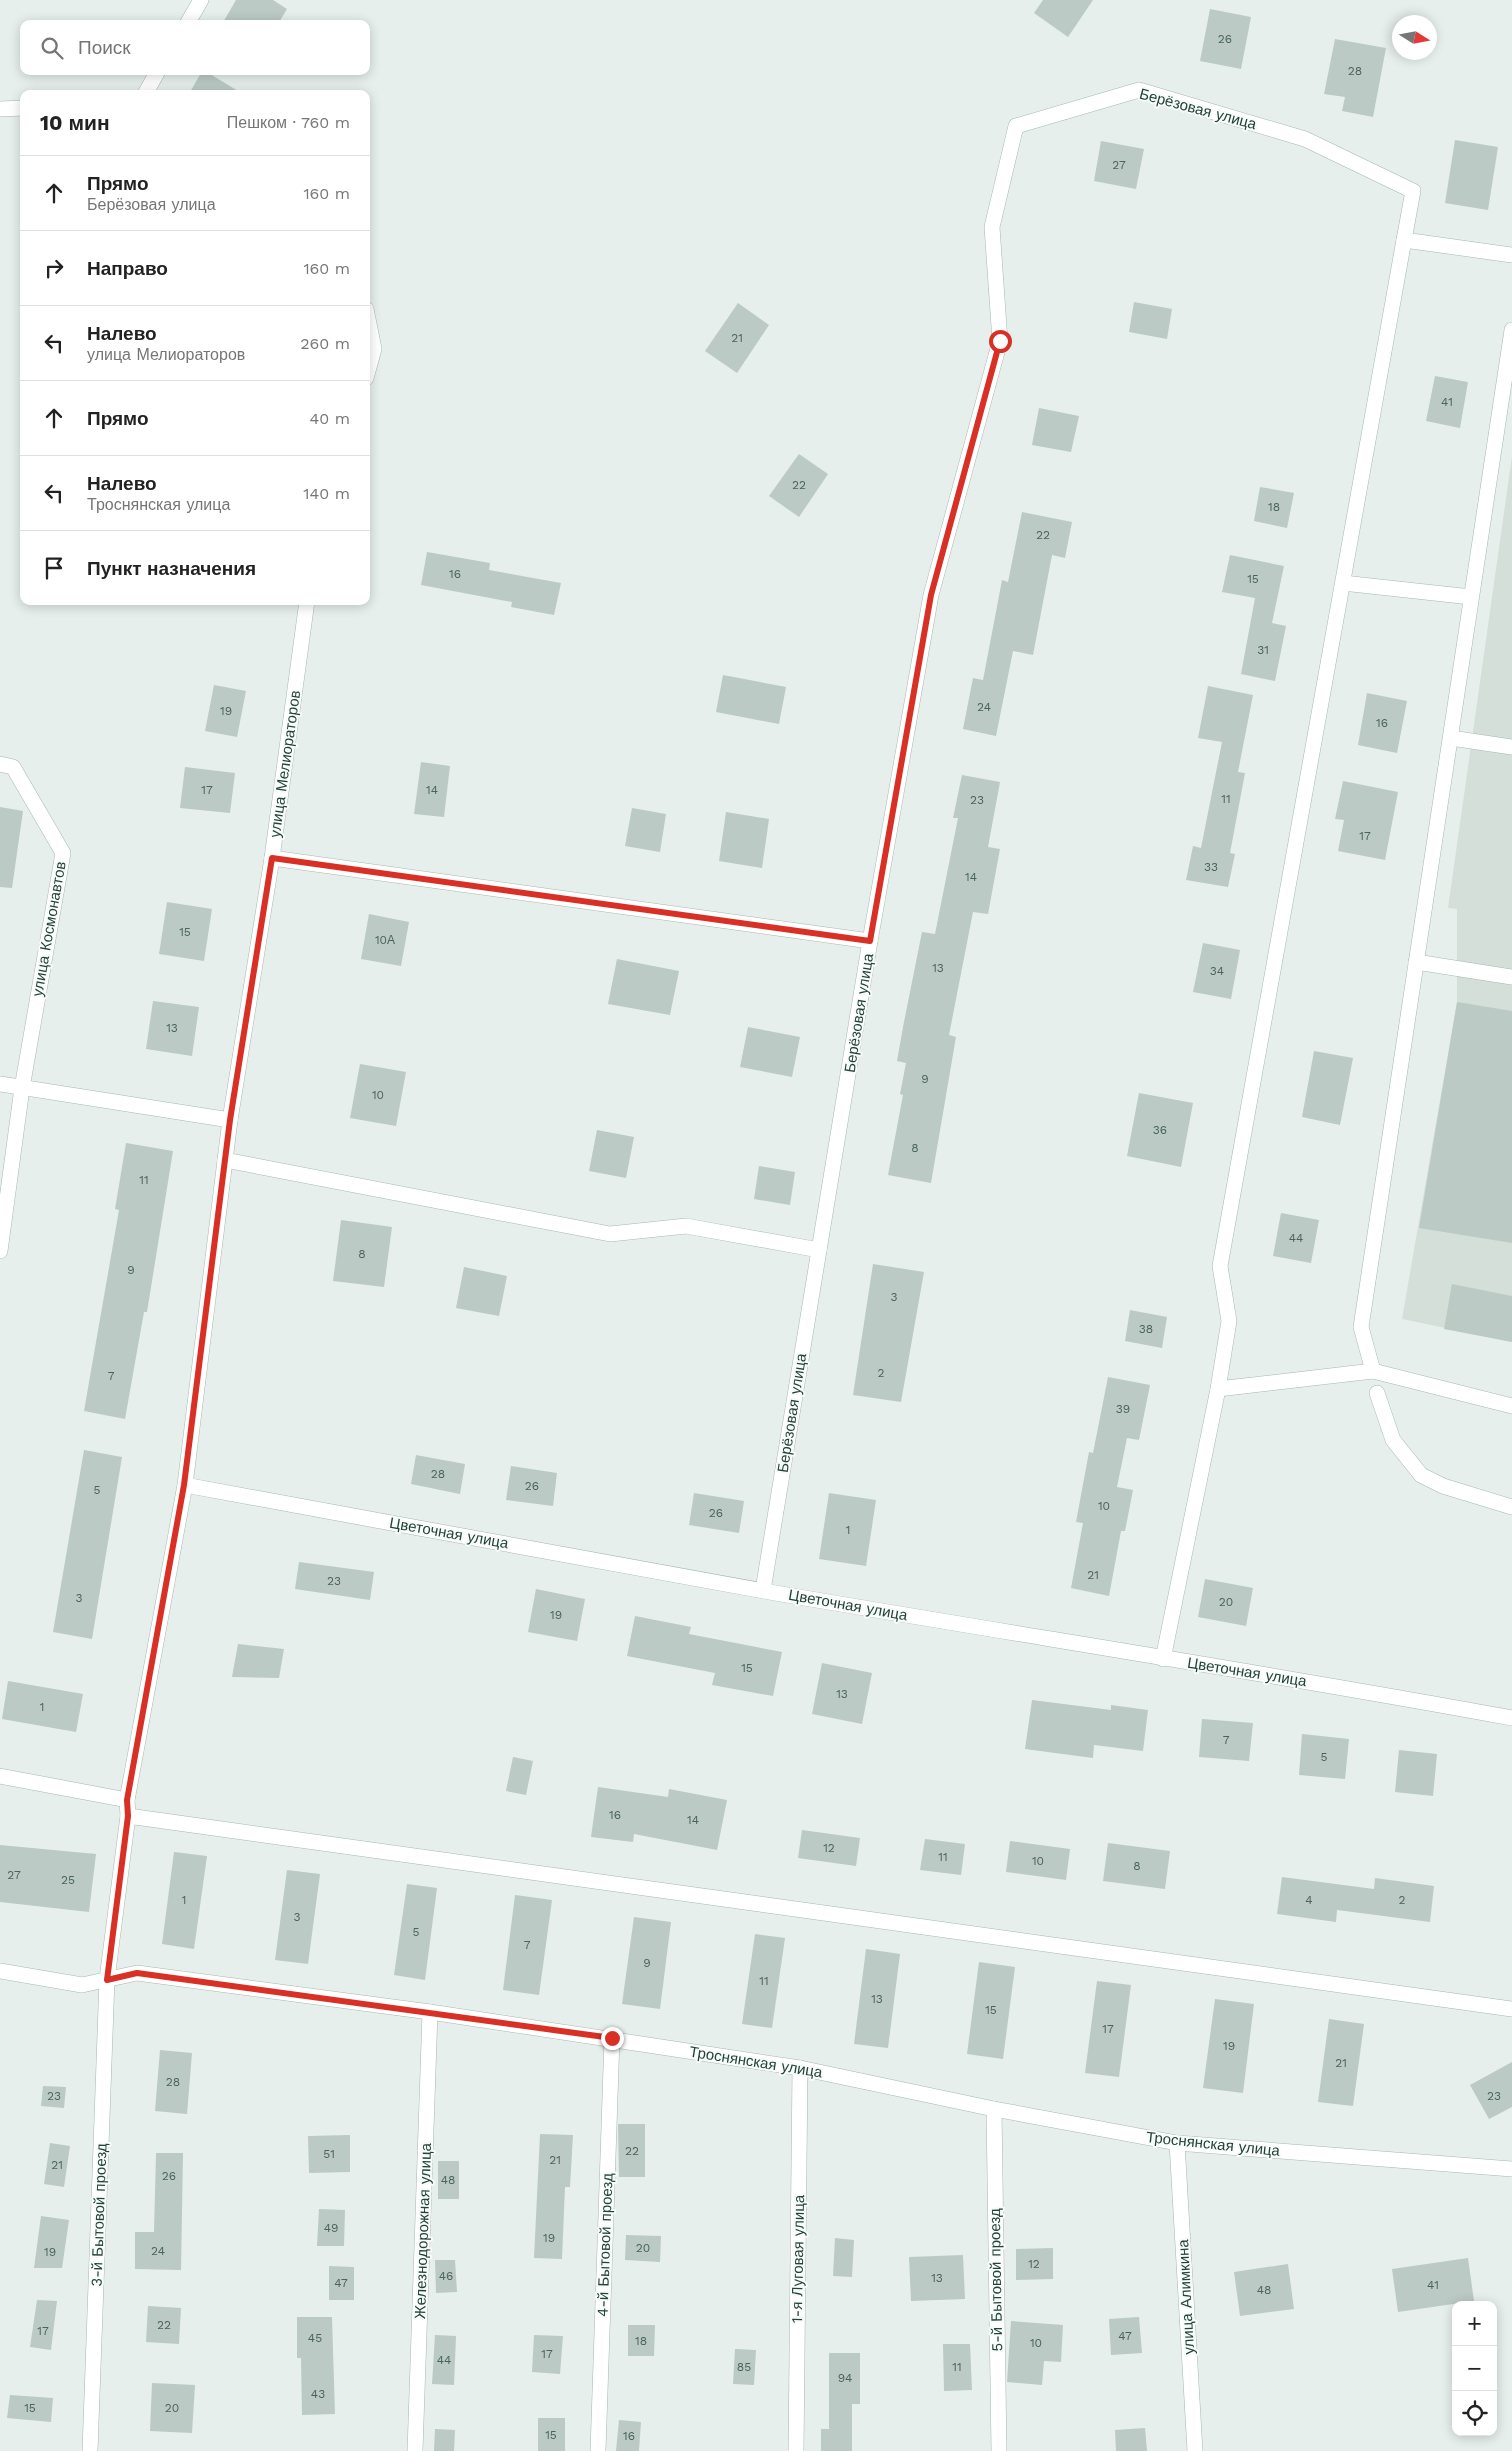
<!DOCTYPE html>
<html lang="ru">
<head>
<meta charset="utf-8">
<style>
  body { margin:0; font-family:"Work Sans",sans-serif; background:#f2f2f2; color:#222 }
  .controls { position:absolute; right:15px; bottom:15px; display:grid; overflow:hidden; border-radius:10px; box-shadow:0 2px 12px #0003 }
  .controls button { width:45px; height:45px; display:grid; place-items:center; padding:0; border:0; border-bottom:1px solid #e0e0e0; background:#fff; color:#222; font:25px sans-serif }
  .compass { position:absolute; left:1392px; top:15px; width:45px; height:45px; border-radius:50%; background:#fff; box-shadow:0 2px 12px #0003; rotate:101deg }
  .stop { position:absolute; width:15px; height:15px; margin:-11px; border:4px solid #d93025; border-radius:50%; background:#fff }
  .stop.end { background:#d93025; border-color:#fff; box-shadow:0 1px 5px #0008 }
  .list { margin:0; padding:0; list-style:none }
  h2 { display:flex; justify-content:space-between; align-items:center; height:65px; margin:0; padding:0 20px; font-size:21px }
  h2 small { font-size:16px; font-weight:400; color:#767676 }
  .list li { display:grid; grid-template-columns:32px 1fr auto; gap:15px; align-items:center; box-sizing:border-box; height:75px; padding:0 20px; border-top:1px solid #e0e0e0 }
  .list b { display:block; font-size:19px; white-space:nowrap }
  .list p { margin:0; font-size:16px; white-space:nowrap; color:#767676 }
  .list em { font-size:16px; font-style:normal; color:#767676 }
  .icon { flex:none; width:28px; height:28px; fill:none; stroke:currentColor; stroke-width:2; stroke-linecap:round; stroke-linejoin:round }
  .map { position:relative; flex:none; width:1512px; height:2451px; overflow:hidden }
  .search { position:absolute; background:#fff; box-shadow:0 2px 12px #0003; left:20px; top:20px; width:350px; height:55px; display:flex; align-items:center; gap:12px; box-sizing:border-box; padding:0 18px; border-radius:10px; color:#767676; font-size:19px }
  .panel { position:absolute; background:#fff; box-shadow:0 2px 12px #0003; left:20px; top:90px; width:350px; height:515px; border-radius:10px }
  .map>svg:first-child { display:block }
  .built { fill:#d4dfda }
  .building { fill:#bbcac4 }
  .lines { fill:none; stroke-linecap:round; stroke-linejoin:round }
  .minor-casing { stroke:#a8b8b2; stroke-width:16 }
  .minor { stroke:#fff; stroke-width:15 }
  .route { stroke:#d93025; stroke-width:6 }
  .labels { text-anchor:middle; stroke-width:4; stroke-linejoin:round; paint-order:stroke }
  .number-label { font-size:12px; fill:#4a645c }
  .street-label { font-size:15px; fill:#24423a; stroke:#f7fbf9 }
</style>
</head>
<body>
<div class="map">
<svg width="1512" height="2451" viewBox="0 0 1512 2451">
  <rect width="100%" height="100%" fill="#e6efeb"/>
  <!-- built -->
  <path class="built" d="M1512,456v886l-110,-23 55,-317v-93l-9,-1z"/>
  <!-- building -->
  <g class="building">
    <path d="M236,0h37l14,9 -9,15h-56z"/>
    <path d="M1043,0h50l-25,37 -34,-24z"/>
    <path d="M1210,9l41,8 -10,52 -41,-8z"/>
    <path d="M1335,39l51,9 -13,69 -31,-6 3,-14 -21,-3z"/>
    <path d="M202,71h3l38,23h-54z"/>
    <path d="M1455,140l43,7 -10,63 -43,-7z"/>
    <path d="M1101,141l43,8 -8,40 -42,-8z"/>
    <path d="M1134,302l38,7 -5,30 -38,-7z"/>
    <path d="M738,303l31,22 -32,48 -32,-22z"/>
    <path d="M1435,376l33,6 -8,46 -34,-7z"/>
    <path d="M1039,408l40,8 -8,36 -39,-7z"/>
    <path d="M799,454l29,20 -29,43 -30,-21z"/>
    <path d="M1260,487l34,6 -7,35 -33,-7z"/>
    <path d="M1022,512l50,10 -7,36 -13,-3 -19,100 -20,-4 -17,85 -33,-7 10,-51 10,2 19,-100 6,2z"/>
    <path d="M427,552l63,11 -1,7 72,13 -7,32 -43,-8 1,-5 -91,-17z"/>
    <path d="M1230,555l54,11 -12,57 14,3 -11,55 -34,-7 14,-76 -33,-6z"/>
    <path d="M723,675l63,12 -7,37 -63,-12z"/>
    <path d="M214,685l32,6 -9,46 -32,-6z"/>
    <path d="M1208,686l45,9 -15,77 7,1 -15,80 5,1 -7,33 -42,-7 7,-34 8,2 21,-106 -24,-4z"/>
    <path d="M1367,693l40,8 -10,52 -39,-8z"/>
    <path d="M421,762l29,4 -6,51 -30,-3z"/>
    <path d="M185,767l50,6 -5,40 -50,-5z"/>
    <path d="M962,775l38,7 -12,65 12,2 -12,65 -15,-2 -24,123 7,2 -25,146 -43,-8 15,-80 -3,-1 6,-31 -9,-2 6,-34 19,-95 13,2 23,-116h-5z"/>
    <path d="M1343,781l55,11 -13,68 -47,-9 6,-31 -9,-1z"/>
    <path d="M0,807l23,4 -11,77 -12,-1z"/>
    <path d="M632,808l34,6 -6,38 -35,-6z"/>
    <path d="M726,812l43,7 -7,49 -43,-7z"/>
    <path d="M167,902l45,7 -8,52 -45,-7z"/>
    <path d="M369,914l40,8 -8,44 -40,-7z"/>
    <path d="M1203,943l37,7 -9,49 -38,-7z"/>
    <path d="M617,959l62,12 -9,44 -62,-11z"/>
    <path d="M153,1001l46,6 -7,49 -46,-7z"/>
    <path d="M1457,1002l55,9v232l-93,-15z"/>
    <path d="M748,1027l52,10 -8,40 -52,-10z"/>
    <path d="M1314,1051l39,7 -13,67 -38,-8z"/>
    <path d="M360,1064l46,8 -10,54 -46,-8z"/>
    <path d="M1139,1093l54,10 -12,64 -54,-11z"/>
    <path d="M597,1130l37,7 -8,41 -37,-7z"/>
    <path d="M126,1143l47,8 -26,161h-3l-19,107 -41,-8 35,-201 -4,-1z"/>
    <path d="M759,1166l36,6 -5,33 -36,-6z"/>
    <path d="M1281,1213l38,7 -8,43 -38,-7z"/>
    <path d="M341,1220l51,7 -8,60 -51,-6z"/>
    <path d="M873,1264l51,8 -23,130 -48,-7z"/>
    <path d="M464,1267l43,9 -8,40 -43,-8z"/>
    <path d="M1452,1284l60,12v46l-68,-13z"/>
    <path d="M1130,1310l37,7 -5,31 -37,-7z"/>
    <path d="M1108,1377l42,8 -11,55 -12,-2 -10,49 16,3 -8,41h-4l-12,65 -38,-8 12,-65 -7,-1 13,-70 4,1z"/>
    <path d="M84,1450l38,7 -30,182 -39,-7z"/>
    <path d="M416,1455l49,9 -5,30 -49,-10z"/>
    <path d="M511,1466l46,7 -4,33 -47,-6z"/>
    <path d="M694,1493l50,8 -5,32 -50,-8z"/>
    <path d="M829,1493l47,7 -10,66 -47,-7z"/>
    <path d="M299,1562l75,10 -4,28 -75,-11z"/>
    <path d="M1205,1579l48,9 -7,38 -48,-9z"/>
    <path d="M536,1589l49,10 -8,42 -49,-9z"/>
    <path d="M635,1616l56,11 -2,7 93,18 -9,44 -61,-11 3,-12 -88,-17z"/>
    <path d="M238,1644l46,5 -5,29 -47,-1z"/>
    <path d="M822,1663l50,10 -10,51 -50,-10z"/>
    <path d="M8,1681l75,13 -7,38 -74,-13z"/>
    <path d="M1032,1700l79,10v-5l37,5 -5,41 -49,-6 -1,13 -68,-9z"/>
    <path d="M1202,1719l51,4 -4,38 -50,-4z"/>
    <path d="M1302,1734l47,5 -4,40 -46,-4z"/>
    <path d="M1399,1750l38,4 -4,42 -38,-4z"/>
    <path d="M513,1757l20,4 -7,34 -20,-4z"/>
    <path d="M598,1787l70,10 1,-8 58,11 -10,50 -83,-16 -1,8 -42,-5z"/>
    <path d="M802,1830l58,8 -4,28 -58,-8z"/>
    <path d="M925,1839l40,5 -4,31 -41,-5z"/>
    <path d="M1010,1841l60,8 -4,31 -60,-8z"/>
    <path d="M1108,1843l62,8 -5,38 -62,-8z"/>
    <path d="M0,1845l96,9 -7,58 -89,-10z"/>
    <path d="M174,1852l33,4 -13,93 -32,-5z"/>
    <path d="M287,1870l33,4 -12,90 -33,-4z"/>
    <path d="M1282,1877l92,12 1,-11 59,8 -4,36 -93,-12 -1,12 -59,-8z"/>
    <path d="M407,1884l30,4 -12,92 -31,-5z"/>
    <path d="M515,1895l37,5 -13,95 -36,-5z"/>
    <path d="M634,1917l37,5 -11,87 -38,-5z"/>
    <path d="M755,1934l30,4 -13,90 -30,-4z"/>
    <path d="M866,1949l34,5 -12,94 -34,-4z"/>
    <path d="M979,1962l36,5 -12,92 -36,-5z"/>
    <path d="M1097,1981l34,4 -12,92 -34,-4z"/>
    <path d="M1215,1999l39,5 -11,89 -40,-5z"/>
    <path d="M1329,2019l35,5 -11,82 -35,-4z"/>
    <path d="M160,2050l32,3 -5,61 -32,-3z"/>
    <path d="M1512,2062v45l-23,12 -19,-34z"/>
    <path d="M43,2086l23,1 -2,21 -23,-2z"/>
    <path d="M618,2124h27v53h-26z"/>
    <path d="M540,2134l33,1 -3,52h-5l-3,72 -28,-1z"/>
    <path d="M350,2135v37l-41,1 -1,-37z"/>
    <path d="M50,2143l20,3 -6,41 -20,-3z"/>
    <path d="M156,2153h27l-2,117 -46,-1v-37h19z"/>
    <rect x="438" y="2161" width="21" height="38"/>
    <path d="M319,2209l26,1 -1,36h-27z"/>
    <path d="M41,2216l28,4 -7,48h-28z"/>
    <path d="M626,2235l35,1 -1,26 -35,-2z"/>
    <path d="M835,2238l19,2 -2,37 -19,-1z"/>
    <path d="M1053,2248v31l-37,1v-31z"/>
    <path d="M963,2255l2,44 -54,2 -2,-44z"/>
    <path d="M1468,2258l6,43 -76,11 -6,-43z"/>
    <path d="M435,2260h20l2,32 -21,1z"/>
    <path d="M1288,2264l6,45 -54,7 -6,-44z"/>
    <path d="M329,2266l25,1v33h-25z"/>
    <path d="M37,2300l20,1 -6,49 -21,-3z"/>
    <path d="M148,2306l33,2 -2,36 -33,-2z"/>
    <path d="M297,2317h35l3,97 -33,1 -1,-57h-4z"/>
    <path d="M1139,2317l3,36 -31,2 -2,-36z"/>
    <path d="M1011,2321l52,4 -2,37 -17,-1 -2,24 -35,-3z"/>
    <path d="M628,2325h27l-1,31h-26z"/>
    <path d="M435,2335l21,1 -2,49 -22,-1z"/>
    <path d="M534,2335l29,1 -3,38 -28,-2z"/>
    <path d="M943,2344h27l2,46 -28,1z"/>
    <path d="M735,2349l21,1 -2,35 -21,-1z"/>
    <path d="M829,2353h31v51h-8v47h-31v-22h8z"/>
    <path d="M152,2383l43,2 -3,48 -42,-2z"/>
    <path d="M10,2395l43,3 -2,24 -44,-4z"/>
    <rect x="538" y="2418" width="27" height="33"/>
    <path d="M619,2420l22,2 -2,29h-23z"/>
    <path d="M1145,2428l2,23h-31l-1,-21z"/>
    <path d="M435,2429l20,1 -1,21h-20z"/>
  </g>
  <g class="lines">
    <!-- minor casing -->
    <g class="minor-casing">
      <g id="minor">
        <path d="M187,24l14,-24"/>
        <path d="M145,94l13,-23"/>
        <path d="M0,109l24,-1"/>
        <path d="M366,309l8,40 -8,29"/>
        <path d="M1343,583l128,14"/>
        <path d="M1451,738l61,9"/>
        <path d="M0,764l13,3 50,86 -41,235 -22,163"/>
        <path d="M272,858l598,83"/>
        <path d="M1416,962l96,15"/>
        <path d="M0,1084l230,36"/>
        <path d="M225,1160l385,74 76,-8 133,24"/>
        <path d="M1373,1371l139,35"/>
        <path d="M1218,1389l155,-18 -12,-44 151,-997"/>
        <path d="M1377,1393l16,47 28,35 22,11 69,21"/>
        <path d="M185,1485c193,35 386,72 579,106 249,43 499,81 748,127"/>
        <path d="M763,1590l107,-649 61,-346 69,-254 -8,-114 24,-101 123,-36 166,49 108,52 -9,49 108,15"/>
        <path d="M1163,1659l55,-270 11,-68 -9,-55 184,-1026"/>
        <path d="M0,1776l127,24"/>
        <path d="M128,1816l-1,-16 58,-315 45,-365 42,-262 35,-257"/>
        <path d="M0,1971l82,14 55,-12 293,39 370,56 194,41 183,34 335,26"/>
        <path d="M994,2109l5,342"/>
        <path d="M1177,2143l18,308"/>
        <path d="M90,2451l17,-472 21,-163 1384,193"/>
        <path d="M415,2451l15,-439"/>
        <path d="M598,2451l14,-413"/>
        <path d="M796,2451l4,-383"/>
      </g>
    </g>
    <!-- minor -->
    <use href="#minor" class="minor"/>
  </g>
  <g class="lines">
    <!-- route -->
    <path class="route" d="M612,2038l-475,-65 -30,7 21,-164 -1,-16 57,-315 46,-365 42,-262 598,83 61,-346 69,-254"/>
  </g>
  <g class="labels">
    <!-- number labels -->
    <g class="number-label">
      <text x="1225" y="43">26</text>
      <text x="1355" y="75">28</text>
      <text x="1119" y="169">27</text>
      <text x="737" y="342">21</text>
      <text x="1447" y="406">41</text>
      <text x="799" y="489">22</text>
      <text x="1274" y="511">18</text>
      <text x="1043" y="539">22</text>
      <text x="455" y="578">16</text>
      <text x="1253" y="583">15</text>
      <text x="1263" y="654">31</text>
      <text x="984" y="711">24</text>
      <text x="226" y="715">19</text>
      <text x="1382" y="727">16</text>
      <text x="207" y="794">17</text>
      <text x="432" y="794">14</text>
      <text x="1226" y="803">11</text>
      <text x="977" y="804">23</text>
      <text x="1365" y="840">17</text>
      <text x="1211" y="871">33</text>
      <text x="971" y="881">14</text>
      <text x="185" y="936">15</text>
      <text x="385" y="944">10А</text>
      <text x="938" y="972">13</text>
      <text x="1217" y="975">34</text>
      <text x="172" y="1032">13</text>
      <text x="925" y="1083">9</text>
      <text x="378" y="1099">10</text>
      <text x="1160" y="1134">36</text>
      <text x="915" y="1152">8</text>
      <text x="144" y="1184">11</text>
      <text x="1296" y="1242">44</text>
      <text x="362" y="1258">8</text>
      <text x="131" y="1274">9</text>
      <text x="894" y="1301">3</text>
      <text x="1146" y="1333">38</text>
      <text x="881" y="1377">2</text>
      <text x="111" y="1380">7</text>
      <text x="1123" y="1413">39</text>
      <text x="438" y="1478">28</text>
      <text x="532" y="1490">26</text>
      <text x="97" y="1494">5</text>
      <text x="1104" y="1510">10</text>
      <text x="716" y="1517">26</text>
      <text x="848" y="1534">1</text>
      <text x="1093" y="1579">21</text>
      <text x="334" y="1585">23</text>
      <text x="79" y="1602">3</text>
      <text x="1226" y="1606">20</text>
      <text x="556" y="1619">19</text>
      <text x="747" y="1672">15</text>
      <text x="842" y="1698">13</text>
      <text x="42" y="1711">1</text>
      <text x="1226" y="1744">7</text>
      <text x="1324" y="1761">5</text>
      <text x="615" y="1819">16</text>
      <text x="693" y="1824">14</text>
      <text x="829" y="1852">12</text>
      <text x="943" y="1861">11</text>
      <text x="1038" y="1865">10</text>
      <text x="1137" y="1870">8</text>
      <text x="14" y="1879">27</text>
      <text x="68" y="1884">25</text>
      <text x="184" y="1904">1</text>
      <text x="1309" y="1904">4</text>
      <text x="1402" y="1904">2</text>
      <text x="297" y="1921">3</text>
      <text x="416" y="1936">5</text>
      <text x="527" y="1949">7</text>
      <text x="647" y="1967">9</text>
      <text x="764" y="1985">11</text>
      <text x="877" y="2003">13</text>
      <text x="991" y="2014">15</text>
      <text x="1108" y="2033">17</text>
      <text x="1229" y="2050">19</text>
      <text x="1341" y="2067">21</text>
      <text x="173" y="2086">28</text>
      <text x="54" y="2100">23</text>
      <text x="1494" y="2100">23</text>
      <text x="632" y="2155">22</text>
      <text x="329" y="2158">51</text>
      <text x="555" y="2164">21</text>
      <text x="57" y="2169">21</text>
      <text x="169" y="2180">26</text>
      <text x="448" y="2184">48</text>
      <text x="331" y="2232">49</text>
      <text x="549" y="2242">19</text>
      <text x="643" y="2252">20</text>
      <text x="158" y="2255">24</text>
      <text x="50" y="2256">19</text>
      <text x="1034" y="2268">12</text>
      <text x="446" y="2280">46</text>
      <text x="937" y="2282">13</text>
      <text x="341" y="2287">47</text>
      <text x="1433" y="2289">41</text>
      <text x="1264" y="2294">48</text>
      <text x="164" y="2329">22</text>
      <text x="43" y="2335">17</text>
      <text x="1125" y="2340">47</text>
      <text x="315" y="2342">45</text>
      <text x="641" y="2345">18</text>
      <text x="1036" y="2347">10</text>
      <text x="547" y="2358">17</text>
      <text x="444" y="2364">44</text>
      <text x="744" y="2371">85</text>
      <text x="957" y="2371">11</text>
      <text x="845" y="2382">94</text>
      <text x="318" y="2398">43</text>
      <text x="30" y="2412">15</text>
      <text x="172" y="2412">20</text>
      <text x="551" y="2439">15</text>
      <text x="629" y="2440">16</text>
    </g>
    <!-- street labels -->
    <g class="street-label">
      <text transform="translate(1198 109) rotate(15)" y="5">Берёзовая улица</text>
      <text transform="translate(285 764) rotate(-82)" y="5">улица Мелиораторов</text>
      <text transform="translate(49 929) rotate(-80)" y="5">улица Космонавтов</text>
      <text transform="translate(859 1013) rotate(-81)" y="5">Берёзовая улица</text>
      <text transform="translate(792 1413) rotate(-81)" y="5">Берёзовая улица</text>
      <text transform="translate(449 1533) rotate(10)" y="5">Цветочная улица</text>
      <text transform="translate(848 1605) rotate(10)" y="5">Цветочная улица</text>
      <text transform="translate(1247 1672) rotate(9)" y="5">Цветочная улица</text>
      <text transform="translate(756 2062) rotate(9)" y="5">Троснянская улица</text>
      <text transform="translate(1213 2144) rotate(6)" y="5">Троснянская улица</text>
      <text transform="translate(99 2215) rotate(-88)" y="5">3-й Бытовой проезд</text>
      <text transform="translate(423 2231) rotate(-88)" y="5">Железнодорожная улица</text>
      <text transform="translate(605 2245) rotate(-88)" y="5">4-й Бытовой проезд</text>
      <text transform="translate(798 2259) rotate(-89)" y="5">1-я Луговая улица</text>
      <text transform="translate(996 2280) rotate(-91)" y="5">5-й Бытовой проезд</text>
      <text transform="translate(1186 2297) rotate(-93)" y="5">улица Алимкина</text>
    </g>
  </g>
</svg>
<div class="controls">
<button>+</button>
<button>−</button>
<button><svg class="icon" aria-label="locate" viewBox="0 0 24 24"><circle cx="12" cy="12" r="6"/><path d="M12 2v4M12 18v4M2 12h4M18 12h4"/></svg></button>
</div>
<svg class="compass" viewBox="-18 -18 36 36"><path d="M0-13l5 13h-10z" fill="#e53935"/><path d="M0 13l5-13h-10z" fill="#767676"/></svg>
<div class="stop" style="left:1000px;top:341px"></div>
<div class="stop end" style="left:612px;top:2038px"></div>
<div class="search"><svg class="icon" aria-label="search" viewBox="0 0 24 24"><circle cx="10" cy="10" r="6"/><path d="M15 15l6 6"/></svg>Поиск</div>
<section class="panel">
<h2>10 мин<small>Пешком · 760 m</small></h2>
<ul class="list">
<li><svg class="icon" aria-label="ahead" viewBox="0 0 24 24"><path d="M12 20V5M6 11l6-6 6 6"/></svg><div><b>Прямо</b><p>Берёзовая улица</p></div><em>160 m</em></li>
<li><svg class="icon" aria-label="right" viewBox="0 0 24 24"><path d="M7 20v-9h11M14 6l5 5-5 5"/></svg><div><b>Направо</b></div><em>160 m</em></li>
<li><svg class="icon" aria-label="left" viewBox="0 0 24 24"><path d="M17 20v-9H6M10 6l-5 5 5 5"/></svg><div><b>Налево</b><p>улица Мелиораторов</p></div><em>260 m</em></li>
<li><svg class="icon" aria-label="ahead" viewBox="0 0 24 24"><path d="M12 20V5M6 11l6-6 6 6"/></svg><div><b>Прямо</b></div><em>40 m</em></li>
<li><svg class="icon" aria-label="left" viewBox="0 0 24 24"><path d="M17 20v-9H6M10 6l-5 5 5 5"/></svg><div><b>Налево</b><p>Троснянская улица</p></div><em>140 m</em></li>
<li><svg class="icon" aria-label="arrive" viewBox="0 0 24 24"><path d="M6 21V4h12l-3 4 3 4H6"/></svg><div><b>Пункт назначения</b></div></li>
</ul>
</section>
</div>
</body>
</html>
